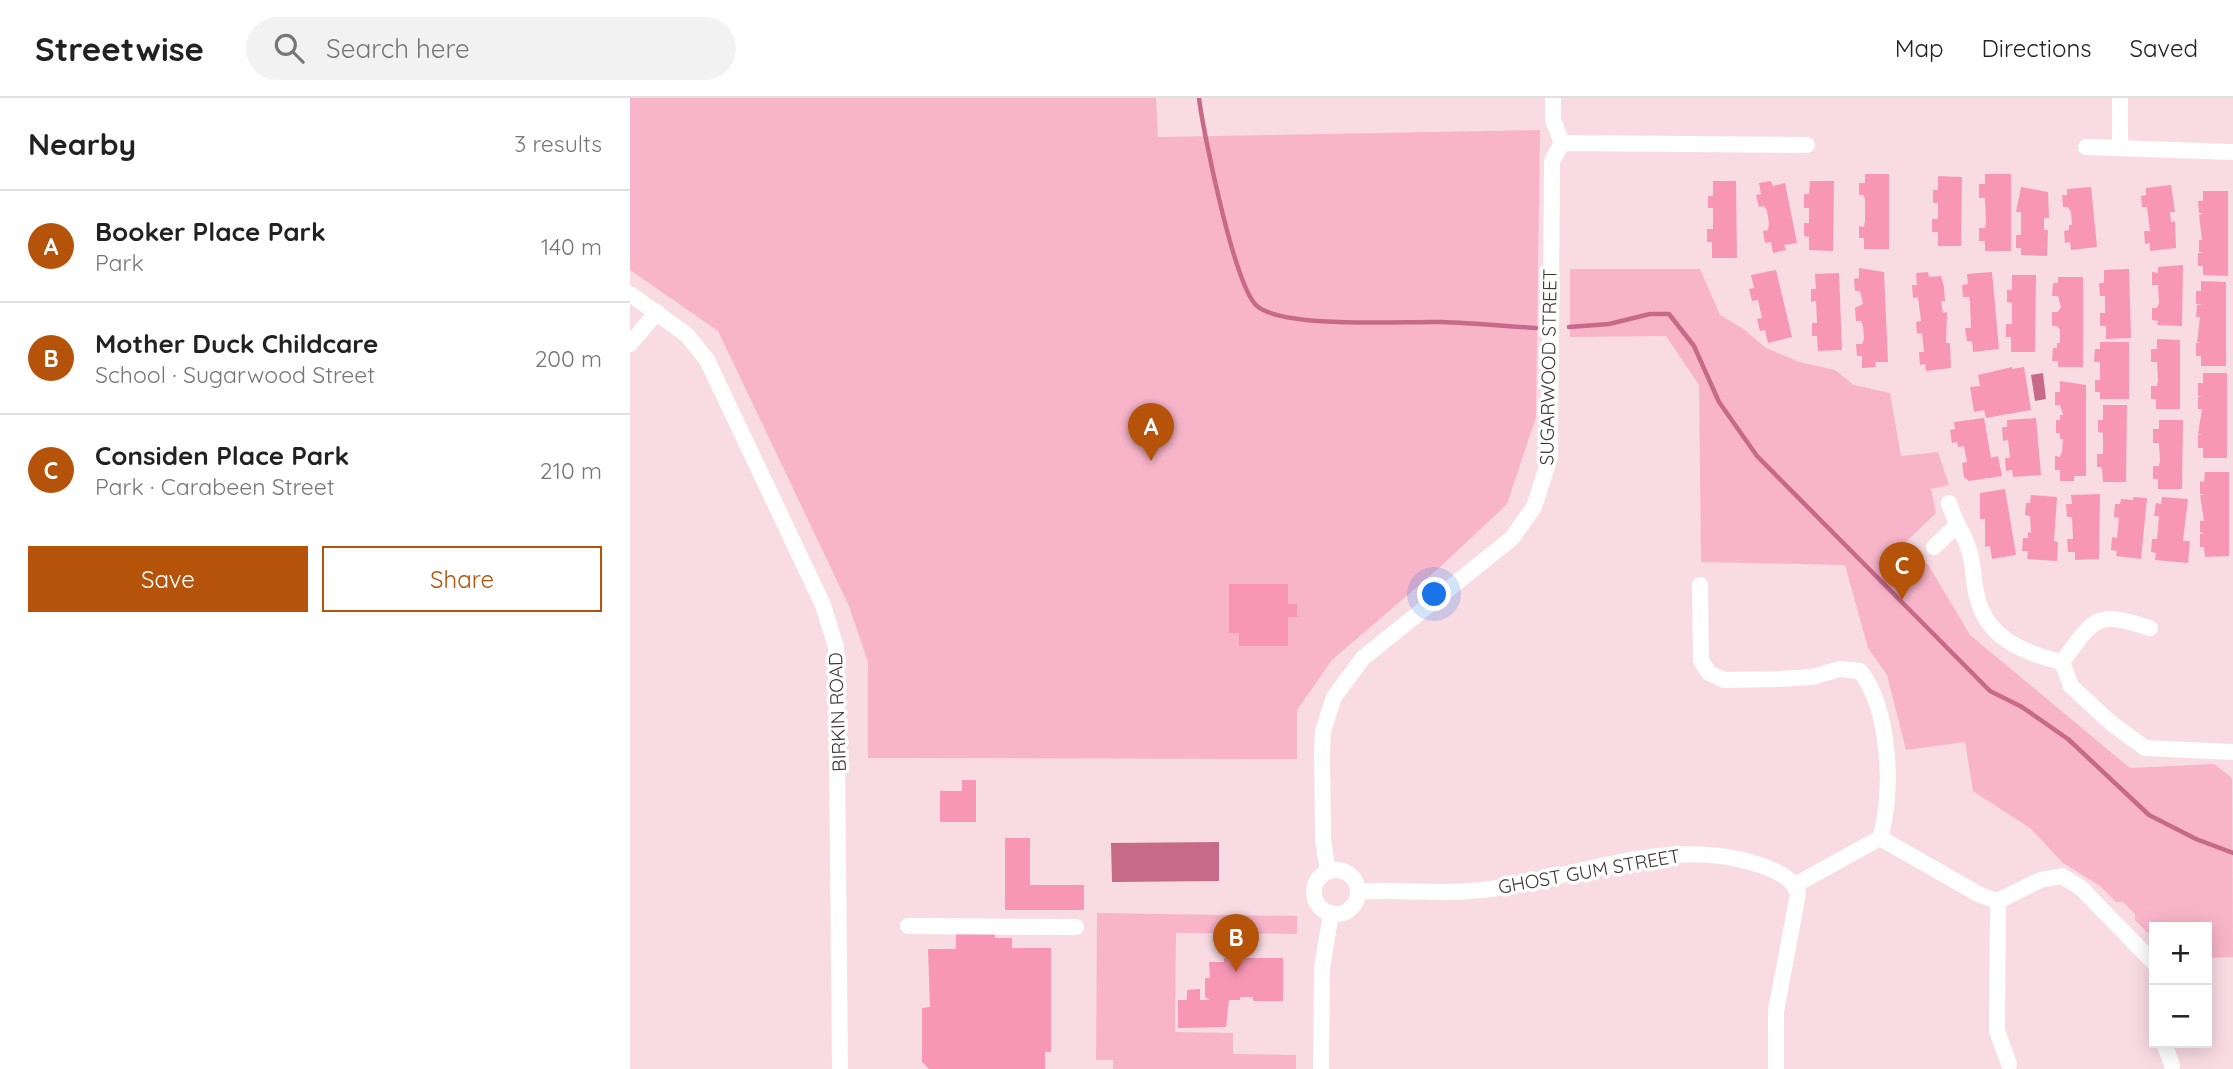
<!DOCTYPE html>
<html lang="en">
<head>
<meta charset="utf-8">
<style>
  body { margin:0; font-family:Quicksand,sans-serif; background:#f2f2f2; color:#222 }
  .controls { position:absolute; right:21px; bottom:21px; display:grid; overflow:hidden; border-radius:0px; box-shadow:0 4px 18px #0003 }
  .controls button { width:63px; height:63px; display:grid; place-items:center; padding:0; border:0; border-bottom:2px solid #e0e0e0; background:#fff; color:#222; font:35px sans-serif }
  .you { position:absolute; left:805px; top:497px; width:24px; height:24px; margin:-18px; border:5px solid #fff; border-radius:50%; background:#1a73e8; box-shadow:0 0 0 10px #1a73e833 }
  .badge { display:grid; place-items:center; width:46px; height:46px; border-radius:50%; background:#b45309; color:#fff; font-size:23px; font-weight:700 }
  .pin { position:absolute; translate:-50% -58px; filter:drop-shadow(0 2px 4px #0008) }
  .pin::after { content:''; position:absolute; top:37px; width:24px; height:21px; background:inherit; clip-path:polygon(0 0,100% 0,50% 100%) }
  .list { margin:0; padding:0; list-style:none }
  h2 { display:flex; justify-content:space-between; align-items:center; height:91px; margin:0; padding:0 28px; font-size:30px }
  h2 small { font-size:23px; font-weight:400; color:#767676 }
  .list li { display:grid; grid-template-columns:46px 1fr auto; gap:21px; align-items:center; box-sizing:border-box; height:112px; padding:0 28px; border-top:2px solid #e0e0e0 }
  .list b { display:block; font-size:26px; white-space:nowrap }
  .list p { margin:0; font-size:23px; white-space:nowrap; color:#767676 }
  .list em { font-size:23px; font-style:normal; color:#767676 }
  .actions { display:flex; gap:14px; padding:21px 28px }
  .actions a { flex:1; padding:16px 0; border:2px solid #b45309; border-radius:0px; text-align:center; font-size:24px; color:#b45309 }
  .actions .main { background:#b45309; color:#fff }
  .icon { flex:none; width:38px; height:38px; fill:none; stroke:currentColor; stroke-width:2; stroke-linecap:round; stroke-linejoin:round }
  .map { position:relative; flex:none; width:1603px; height:971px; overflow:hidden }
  header { display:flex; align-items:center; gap:42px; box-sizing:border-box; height:98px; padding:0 35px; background:#fff; border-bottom:2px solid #e0e0e0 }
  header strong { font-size:33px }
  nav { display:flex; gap:38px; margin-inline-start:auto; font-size:24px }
  .search { width:490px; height:63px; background:#f2f2f2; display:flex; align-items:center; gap:18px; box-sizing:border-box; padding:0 24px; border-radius:38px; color:#767676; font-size:26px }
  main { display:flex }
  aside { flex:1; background:#fff }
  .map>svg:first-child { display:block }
  .green { fill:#f8b5c9 }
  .water { fill:#c76a8a }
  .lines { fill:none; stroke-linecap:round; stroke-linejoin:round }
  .stream { stroke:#c76a8a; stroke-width:4.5 }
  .building { fill:#f896b6 }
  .minor { stroke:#fff; stroke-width:16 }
  .labels { text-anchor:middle; stroke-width:7; stroke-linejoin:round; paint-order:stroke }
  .street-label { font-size:19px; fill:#403538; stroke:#fff }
</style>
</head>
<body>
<header>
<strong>Streetwise</strong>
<div class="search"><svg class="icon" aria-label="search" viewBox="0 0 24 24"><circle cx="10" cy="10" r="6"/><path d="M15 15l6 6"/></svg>Search here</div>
<nav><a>Map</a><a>Directions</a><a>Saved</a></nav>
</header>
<main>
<aside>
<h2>Nearby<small>3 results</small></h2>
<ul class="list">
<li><span class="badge">A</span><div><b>Booker Place Park</b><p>Park</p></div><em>140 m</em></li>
<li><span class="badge">B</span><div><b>Mother Duck Childcare</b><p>School · Sugarwood Street</p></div><em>200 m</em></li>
<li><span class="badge">C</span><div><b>Considen Place Park</b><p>Park · Carabeen Street</p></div><em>210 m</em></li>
</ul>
<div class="actions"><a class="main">Save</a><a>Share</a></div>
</aside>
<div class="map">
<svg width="1603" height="971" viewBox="0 0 1603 971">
  <rect width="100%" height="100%" fill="#f9dbe4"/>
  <!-- green -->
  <g class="green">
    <path d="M0,0h526l2,39 382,-7 -4,287 -29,87 -69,65 -106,91 -35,50v49l-429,-1v-96l-19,-56 -131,-275 -88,-61z"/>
    <path d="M940,171h130l20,46 22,13 24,20 33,14 36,8 19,15 36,8 11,63 37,-4 11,33 -18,4 5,24 -30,29 23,24 41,69 160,133 84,-4 18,14 1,179 -26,1v-31h-53v12l-19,-19v-6l-12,-12h-7l-16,-16 -37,-23 -33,-35 -57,-37 -8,-49 -59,8 -19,-75 -19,-27 -23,-83 -144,-3 -2,-177 -33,-49 -96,1z"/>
    <path d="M467,815l200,3v18l-121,-1 -1,99 58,1v21l63,1v14h-183v-9h-17z"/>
  </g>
  <!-- water -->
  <g class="water">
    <path d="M1413,275l3,26 -11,2 -4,-26z"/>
    <path d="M589,744v39l-107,1 -1,-39z"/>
  </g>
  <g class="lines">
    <!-- stream -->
    <g class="stream">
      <path d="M569,0c4,34 36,190 58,208 27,23 146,15 184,16 31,1 63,4 95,6"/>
      <path d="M939,229l40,-3 41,-10h19l25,32 25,56 38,54 233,235 32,16 46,32 81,76 47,24 37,14"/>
    </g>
  </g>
  <!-- building -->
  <g class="building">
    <path d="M1235,76h24v75h-25v-11h-5v-12l5,1 1,-6v-20l-1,-6h-5v-12h6z"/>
    <path d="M1355,76h26v77h-26v-10h-6v-13h6l1,-5 -1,-25h-6v-14h6z"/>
    <path d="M1308,78l24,1 -1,69h-23v-14h-6v-13h6v-16h-5v-13h5z"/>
    <path d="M1083,83h23l1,77h-25v-16h-5v-13h6v-21h-5v-12h5z"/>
    <path d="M1141,83l2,5 12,-3 12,60 -13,2 2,5 -13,3 -2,-11 -6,1 -2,-12 5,-1 1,-7 -2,-12 -3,-5 -5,1 -3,-12 5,-1 -2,-11z"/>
    <path d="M1180,83h24l-1,70 -24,-1v-13l-5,-1v-13h5v-15h-5v-14h5z"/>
    <path d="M1541,87l4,27h-5l1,10 4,-1 1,27 -26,3v-8l-5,1 -1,-13h6l-3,-24h-5l-1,-11 5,-1v-7z"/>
    <path d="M1391,89l27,5 1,26h-5v12h4l-1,26 -26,-1v-7h-5v-13h5v-23h-5z"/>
    <path d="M1461,89l6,60 -26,3 -1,-8 -5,1 -1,-12 5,-1v-5h3l-1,-13 -3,-5h-5l-1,-12h5v-6z"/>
    <path d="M1573,93h25v85l-25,-1v-9h-5v-13h6l-5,-1v-12h3l-3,-25 5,-2h-5l-1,-12h5z"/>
    <path d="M1553,167l-1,61 -25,-1 1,-4 -6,-1v-12h5l2,-5 -1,-18h-6v-13l6,1v-6z"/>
    <path d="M1229,170l25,4 4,90h-13l1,5 -14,1v-12h-5l-1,-12h6l2,-5 -1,-13 -2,-5h-5l-1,-13 8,-4 -3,-13h-5l-1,-12 5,-1z"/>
    <path d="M1499,171l2,69 -25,1v-13h-6v-13h5v-17h-5l-1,-13h5v-13z"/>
    <path d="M1146,172l16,67 -24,6 -3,-13 -5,1 -3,-12 5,-1 -4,-18 -6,1 -3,-12 5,-1 -3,-13z"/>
    <path d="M1298,174l1,5 12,-1 3,11 1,14h-4l2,12 4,-1 -1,31h4l1,25 -25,3 -1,-7 -5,1 -1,-13h5l-2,-19 -5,1 -1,-12 5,-1 -3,-24 -5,1 -1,-13h5l-1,-12z"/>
    <path d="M1362,174l7,77 -26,3 -1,-11h-5l-2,-13h6l-1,-26 -1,-5h-6l-1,-12 6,-1 -1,-10z"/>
    <path d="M1209,175l3,77 -24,1 -1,-15h-5v-13h5l-1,-22 -5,1v-13h5l-1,-15z"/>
    <path d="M1382,177h24l-1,77h-24v-15h-5v-13h6v-21l-5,-1v-12h5z"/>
    <path d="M1428,179h25v90h-25v-6h-6l1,-13h4v-5h3v-13l-3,-4h-5v-14h6l3,-5 -3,-11h-6l1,-13h5z"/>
    <path d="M1571,183l25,1v84h-25v-10h-5v-13h5l-4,-1 3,-25h-4l1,-12 5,-1h-6v-13h5z"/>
    <path d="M1527,241l23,1v69h-24v-10h-5v-13h6l1,-6 -1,-18h-6v-13h6z"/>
    <path d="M1470,244h29v57h-29v-7h-5v-12h5v-18h-6l1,-13h5z"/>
    <path d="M1382,269v2l12,-2 7,43 -45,8 -2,-8 -10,2 -4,-25 10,-1 -2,-11z"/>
    <path d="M1573,275h24v85h-24v-10h-5v-13h5l-5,-1 4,-25h-4v-12l5,-1h-5v-13h5z"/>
    <path d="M1430,283l26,4v91h-12v5h-14v-11h-5v-14l5,1 2,-6 1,-12h-3v-6h-4v-13h4v-5h3l-3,-10h-5v-13h5z"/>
    <path d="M1473,307h24l-1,77h-23l-1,-15h-5v-13h6v-21l-5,-1v-12h5z"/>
    <path d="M1354,320l7,40 7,-2 4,20 -33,5 -5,-4 -2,-14 5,-1 -3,-16 -6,1 -1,-5 -5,1 -2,-13 5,-1 -1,-7z"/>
    <path d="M1406,320l5,57 -28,2 -1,-7 -6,1 -1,-13h5l-2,-18 -5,1 -1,-14h5v-7z"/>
    <path d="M1529,322h24l-1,69h-24v-10h-5v-13h6l1,-5 -1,-18h-6v-14h6z"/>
    <path d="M1575,374h24v84l-24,1 -1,-10h-4v-13h5l-5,-2v-11h4l-4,-26h5l-5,-1v-13l4,1z"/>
    <path d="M1375,391l11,66 -24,4 -2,-13 -5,1v-28h-5v-26z"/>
    <path d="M1470,396l-1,65 -24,1v-8h-7l-1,-13h6l-1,-22h-5l-1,-13h6l-1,-9z"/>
    <path d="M1401,397l26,2 -3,44 4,1 -1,19 -30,-2 1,-8h-6l1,-13h5v-6l3,1 -1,-17 -5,-1 1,-12h4z"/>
    <path d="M1503,399l14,1 -6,61 -25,-3 1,-5 -6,-1 1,-13 5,1 2,-20 -5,-1 1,-13h5l1,-5 12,1z"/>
    <path d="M1532,399l26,2 -5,42h7l-2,22 -33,-3 1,-7 -5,-1 1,-13h5l2,-23h-5l2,-13 5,1z"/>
    <path d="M599,486h59v20h9v13h-9v29h-49v-13h-10z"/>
    <path d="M332,682h14v42h-36v-31h22z"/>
    <path d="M375,740h25v47h54v25h-79z"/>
    <path d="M326,831h39v9h17v10h39v104h-6v17h-116l-7,-7v-54l8,-1 -2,-58h28z"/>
    <path d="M594,860h59v43h-30v-4h-13v3h-11l-3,27 -48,1v-28h9v-10l13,-1v11h10l-5,-3v-19h5l-1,-16h15z"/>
  </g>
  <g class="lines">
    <!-- minor -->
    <g class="minor">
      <path d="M923,0v22l9,23"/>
      <path d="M1456,49l147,5"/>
      <path d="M1490,50v-50"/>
      <path d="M0,196l57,41 20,25 116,245 13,42 4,422"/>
      <path d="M0,246l27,-32"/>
      <path d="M1319,405c5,18 16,32 21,50 4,14 3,29 7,43 9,42 47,57 85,66l9,24 40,37 34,25 88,4"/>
      <path d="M1304,449l22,-21"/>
      <path d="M1070,487l1,76 8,12 15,7 55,-1 33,-2 28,-8 20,2c30,38 34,122 20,167l-85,47"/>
      <path d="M1432,564c33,-44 33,-52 88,-34"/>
      <path d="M1250,740l100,57 18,6 42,-21 22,-4 19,12 73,75"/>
      <circle cx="706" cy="794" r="22"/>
      <path d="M698,774l-5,-33 -1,-85 1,-23 11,-34 29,-39 149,-120 22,-31 16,-50 2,-296 10,-18 245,2"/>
      <path d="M728,794c37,-3 75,2 112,-1 99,-7 199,-62 298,-23 14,6 25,11 30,26l-22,117v58"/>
      <path d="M1368,803l-1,130 12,33"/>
      <path d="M278,828l168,1"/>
      <path d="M1534,945l8,22"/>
      <path d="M691,971l1,-101 9,-55"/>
    </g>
  </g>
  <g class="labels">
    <!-- street labels -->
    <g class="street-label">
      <text transform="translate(918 269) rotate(-89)" y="7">SUGARWOOD STREET</text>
      <text transform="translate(207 614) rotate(-92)" y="7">BIRKIN ROAD</text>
      <text transform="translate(959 773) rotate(-10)" y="7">GHOST GUM STREET</text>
    </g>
  </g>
</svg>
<div class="controls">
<button>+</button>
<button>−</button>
</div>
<div class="you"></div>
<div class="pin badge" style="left:521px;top:363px">A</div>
<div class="pin badge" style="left:606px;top:874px">B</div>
<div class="pin badge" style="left:1272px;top:502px">C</div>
</div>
</main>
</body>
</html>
